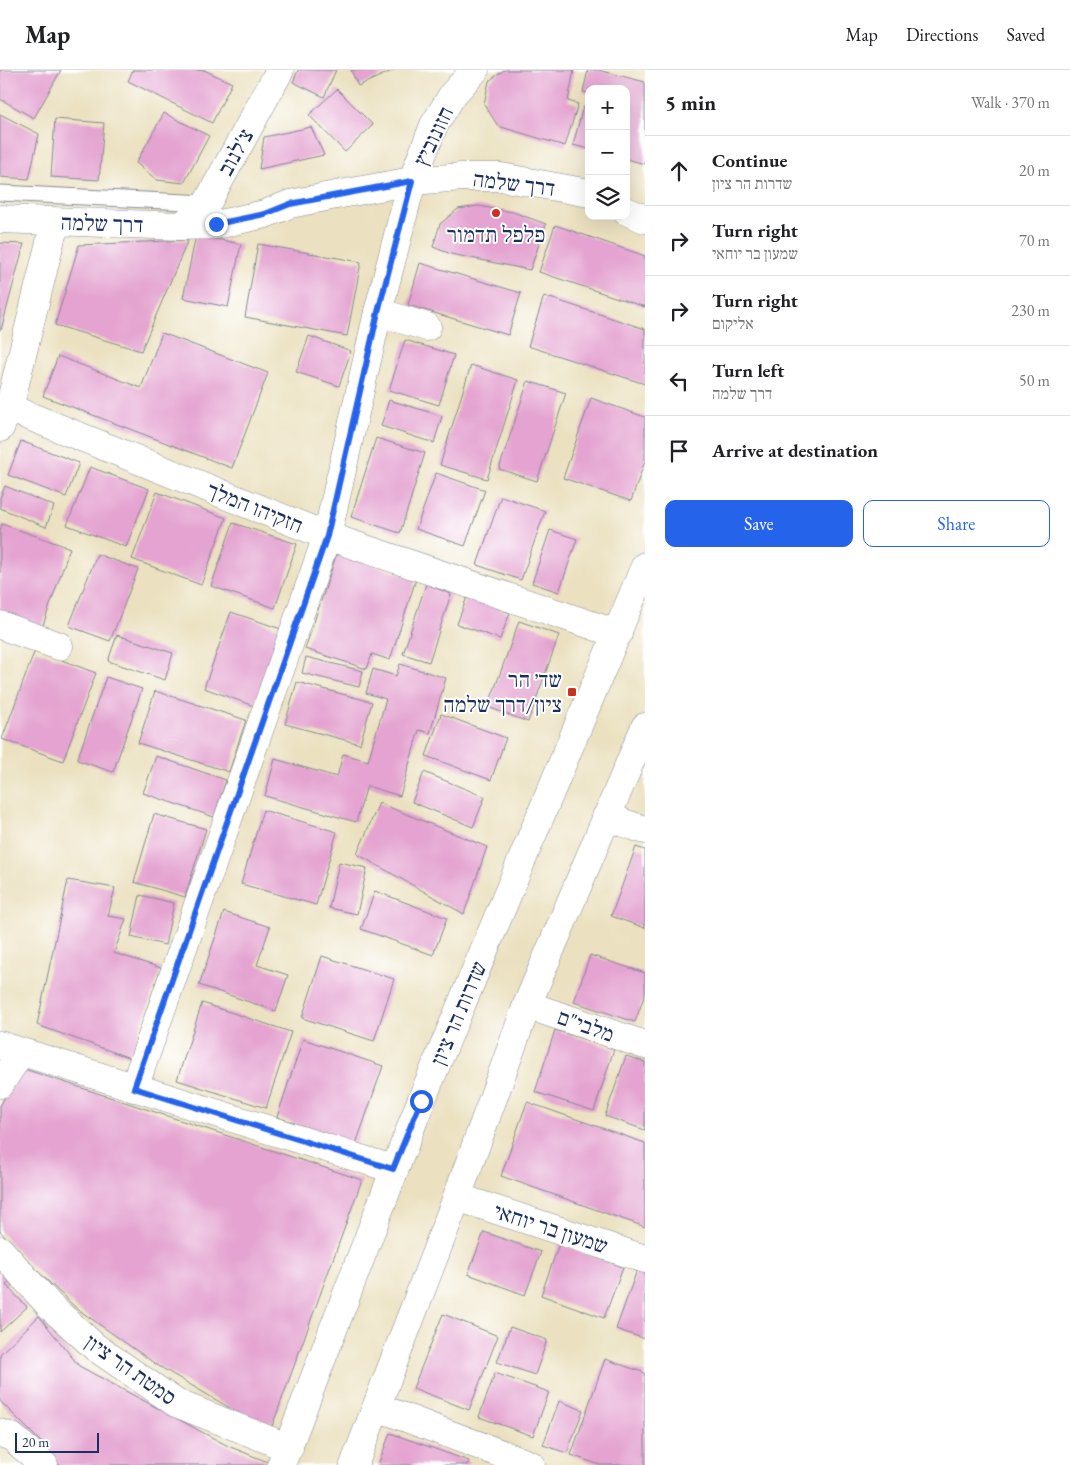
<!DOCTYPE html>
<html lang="en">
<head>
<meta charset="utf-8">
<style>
  body { margin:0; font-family:"EB Garamond","Frank Ruhl Libre",serif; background:#f2f2f2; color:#202124 }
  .controls { position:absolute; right:15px; top:15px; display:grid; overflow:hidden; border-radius:10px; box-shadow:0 5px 20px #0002 }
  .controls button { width:45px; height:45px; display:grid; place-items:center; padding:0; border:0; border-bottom:1px solid #e0e0e0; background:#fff; color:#202124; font:25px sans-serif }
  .scale { position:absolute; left:15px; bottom:12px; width:84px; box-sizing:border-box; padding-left:5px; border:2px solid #1b2f5e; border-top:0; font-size:14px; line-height:18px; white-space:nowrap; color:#1b2f5e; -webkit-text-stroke:4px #fff; paint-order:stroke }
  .stop { position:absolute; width:15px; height:15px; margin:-11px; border:4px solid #2563eb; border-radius:50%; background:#fff }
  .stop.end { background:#2563eb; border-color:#fff; box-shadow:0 1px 5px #0008 }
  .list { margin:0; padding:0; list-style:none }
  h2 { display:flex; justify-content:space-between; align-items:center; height:65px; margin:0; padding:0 20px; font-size:21px }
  h2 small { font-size:16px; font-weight:400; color:#757577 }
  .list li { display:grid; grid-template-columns:32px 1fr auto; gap:15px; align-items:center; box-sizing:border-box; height:70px; padding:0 20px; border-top:1px solid #e0e0e0 }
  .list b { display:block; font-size:19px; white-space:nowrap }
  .list p { margin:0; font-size:16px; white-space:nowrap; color:#757577 }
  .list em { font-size:16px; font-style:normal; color:#757577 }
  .actions { display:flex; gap:10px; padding:15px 20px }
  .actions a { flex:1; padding:11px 0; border:1px solid #2563eb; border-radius:10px; text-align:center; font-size:18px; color:#2563eb }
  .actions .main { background:#2563eb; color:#fff }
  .icon { flex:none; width:28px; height:28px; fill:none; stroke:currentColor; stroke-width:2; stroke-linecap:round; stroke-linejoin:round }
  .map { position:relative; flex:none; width:645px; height:1395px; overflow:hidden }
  header { display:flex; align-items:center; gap:30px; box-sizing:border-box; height:70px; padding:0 25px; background:#fff; border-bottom:1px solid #e0e0e0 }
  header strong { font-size:24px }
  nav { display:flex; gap:28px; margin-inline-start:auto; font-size:18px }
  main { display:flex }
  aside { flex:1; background:#fff }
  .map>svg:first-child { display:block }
  .building { fill:#e4a3d0 }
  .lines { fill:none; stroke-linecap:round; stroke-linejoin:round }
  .service-casing { stroke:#83888f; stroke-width:17 }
  .minor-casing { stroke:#83888f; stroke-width:29 }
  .tertiary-casing { stroke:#83888f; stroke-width:29 }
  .service { stroke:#fff; stroke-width:15 }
  .minor { stroke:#fff; stroke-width:28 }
  .tertiary { stroke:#fff; stroke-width:28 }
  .route { stroke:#2563eb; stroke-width:6 }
  .poi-dot { fill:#c8321e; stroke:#fff; stroke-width:2 }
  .labels { text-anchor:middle; stroke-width:4; stroke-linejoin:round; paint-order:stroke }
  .street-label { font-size:22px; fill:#1b2f5e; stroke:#fff }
  .poi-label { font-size:22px; fill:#1b2f5e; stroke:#fff }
</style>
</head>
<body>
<header>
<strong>Map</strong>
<nav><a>Map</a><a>Directions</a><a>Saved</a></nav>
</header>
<main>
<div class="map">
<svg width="645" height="1395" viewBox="0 0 645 1395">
  <rect width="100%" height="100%" fill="#fff"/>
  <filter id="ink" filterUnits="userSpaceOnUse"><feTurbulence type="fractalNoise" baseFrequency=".02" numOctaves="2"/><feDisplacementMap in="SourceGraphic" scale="10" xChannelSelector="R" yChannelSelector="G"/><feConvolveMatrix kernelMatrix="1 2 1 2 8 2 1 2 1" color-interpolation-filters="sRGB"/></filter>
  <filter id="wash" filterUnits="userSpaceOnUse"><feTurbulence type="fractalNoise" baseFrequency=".0096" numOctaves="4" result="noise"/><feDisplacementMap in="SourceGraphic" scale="20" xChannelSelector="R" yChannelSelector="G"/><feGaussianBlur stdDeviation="1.12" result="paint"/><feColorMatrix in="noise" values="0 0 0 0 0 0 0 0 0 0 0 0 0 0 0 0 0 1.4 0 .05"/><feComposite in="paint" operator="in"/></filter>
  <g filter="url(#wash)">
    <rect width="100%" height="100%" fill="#ebe1c0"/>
    <g id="blocks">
      <!-- building -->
      <g class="building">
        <path d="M0,0h61l-27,48 -34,-19z"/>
        <path d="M133,0h71l28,13 -20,40 -84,-42z"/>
        <path d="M298,0h38l-12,27 -31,-15z"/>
        <path d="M351,0h43l-36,16z"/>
        <path d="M504,0h70l-6,31 10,3 -13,42 -67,-20 -14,-22 5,-23z"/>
        <path d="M588,0h10l47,12v82l-19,-5v-70h-37v4l-6,-1z"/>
        <path d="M337,19l36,36 -28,27 -36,-37z"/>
        <path d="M583,37l6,1v41l-16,-4z"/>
        <path d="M164,43l45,23 -25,47 -27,-3 -21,-17z"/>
        <path d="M0,44l39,20 -10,45 -29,-2z"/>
        <path d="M55,49l49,4 -5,57 -48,-3z"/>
        <path d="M311,57l13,28 -65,14 5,-32z"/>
        <path d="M478,136l35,6 33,12 -16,46 -79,-16 -18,-7 7,-23 18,-15z"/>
        <path d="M555,155l90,31v51l-106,-35z"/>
        <path d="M196,165l45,9 -13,63 -45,-9z"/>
        <path d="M188,170l-47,111 -86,-26 24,-80z"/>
        <path d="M0,173l24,1 -23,86h-1z"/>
        <path d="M258,174l103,18 -14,74 -102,-19z"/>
        <path d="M420,193l101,30 -13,42 -100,-30z"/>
        <path d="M544,226l101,33v55l-117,-38z"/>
        <path d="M162,263l106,40 -36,95 -189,-72 15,-40 83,32z"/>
        <path d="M309,266l42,15 -12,35 -43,-14z"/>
        <path d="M405,270l49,15 -15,50 -50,-15z"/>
        <path d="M471,295l47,15 -31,99 -47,-14z"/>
        <path d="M528,311l38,12 -29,88 -38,-12z"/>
        <path d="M591,328l54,19v44l-14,40 -68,-23z"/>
        <path d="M389,330l53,16 -8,27 -53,-17z"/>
        <path d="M376,368l49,15 -25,80 -49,-16z"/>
        <path d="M21,371l58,22 -13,34 -58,-22z"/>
        <path d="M90,397l59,22 -23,58 -59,-22z"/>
        <path d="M436,403l49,17 -20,56 -49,-17z"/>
        <path d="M5,416l49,20 -8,21 -46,-19v-10z"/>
        <path d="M157,422l69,26 -25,67 -69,-26z"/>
        <path d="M501,426l44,15 -24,69 -44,-15z"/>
        <path d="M233,453l64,21 -22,64 -64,-22z"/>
        <path d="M2,454l68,24 -28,80 -42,-15v-82z"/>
        <path d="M550,460l27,9 -18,53 -27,-9z"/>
        <path d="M337,483l79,26 -26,81 -18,-6 -5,15 -62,-20z"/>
        <path d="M97,484l41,15 -28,72 -41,-15z"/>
        <path d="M426,514l25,10 -22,68 -26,-8z"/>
        <path d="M467,527l43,16 -10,26 -43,-15z"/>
        <path d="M231,542l50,17 -27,77 -50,-18z"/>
        <path d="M519,551l40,14 -31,87 -40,-15z"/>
        <path d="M117,565l56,18 -8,27 -57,-19z"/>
        <path d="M35,580l61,23 -33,88 -61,-22z"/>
        <path d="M306,587l57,14 -4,16 -57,-14z"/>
        <path d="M400,594l46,14 -16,55 -11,-3 -19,66 -33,-10 -11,36 -91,-26 10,-37 62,18 6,-23 25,7 18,-62 -20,-6 7,-24 23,7z"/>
        <path d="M106,607l36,12 -29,83 -36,-12z"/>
        <path d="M297,612l75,20 -12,42 -75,-20z"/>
        <path d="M155,621l91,29 -17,52 -91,-29z"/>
        <path d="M441,644l65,24 -15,42 -65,-24z"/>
        <path d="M156,686l70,24 -12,37 -71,-24z"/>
        <path d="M424,702l61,25 -12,30 -61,-25z"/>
        <path d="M379,733l108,44 -23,67 -107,-60z"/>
        <path d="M263,740l74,22 -21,73 -75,-21z"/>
        <path d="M154,744l52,15 -21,68 -51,-15z"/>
        <path d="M636,777l9,3v78l-34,-12z"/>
        <path d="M339,792l28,6 -10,46 -28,-6z"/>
        <path d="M68,810l47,8 -7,28 18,3 -12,34 47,15 -31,90 -93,-33z"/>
        <path d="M375,821l72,27 -14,37 -72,-26z"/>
        <path d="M140,825l34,8 -9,42 -34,-8z"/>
        <path d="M224,842l46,15 -13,38 31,10 -12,36 -77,-26z"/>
        <path d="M590,885l55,18v21l-10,28 -61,-20z"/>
        <path d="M322,886l72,23 -20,62 -72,-23z"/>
        <path d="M202,933l89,29 -25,76 -89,-28z"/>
        <path d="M555,960l59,19 -20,62 -59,-19z"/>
        <path d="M303,969l80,27 -27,78 -79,-27z"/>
        <path d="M626,986l19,6v68l-40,-14z"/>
        <path d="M21,998l341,112 -91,249 -36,-18 -78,-46 -81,-57 -52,-50 -24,-27v-125z"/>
        <path d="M527,1032l118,41v84l-144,-51z"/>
        <path d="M484,1162l57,20 -16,43 -57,-21z"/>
        <path d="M559,1174l64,23 -19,51 -63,-23z"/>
        <path d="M0,1189l14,18 -8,8 21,22 -27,25z"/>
        <path d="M637,1200l8,3v66l-29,-10z"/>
        <path d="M443,1244l55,22 -29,74 -56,-22z"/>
        <path d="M39,1246l40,50 149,80 40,16 -1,3h-210l-10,-17 -47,-47v-47z"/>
        <path d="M510,1257l37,13 -12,35 -38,-13z"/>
        <path d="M605,1289l40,14v92h-45l-29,-10z"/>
        <path d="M495,1303l54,19 -16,44 -54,-19z"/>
        <path d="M559,1331l24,9 -16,43 -24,-8z"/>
        <path d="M390,1363l79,28 -2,4h-89z"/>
      </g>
    </g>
  </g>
  <g filter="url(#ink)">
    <use href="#blocks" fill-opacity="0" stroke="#83888f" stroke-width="1"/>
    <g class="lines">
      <!-- service casing -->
      <g class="service-casing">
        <path id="service" d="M0,123l207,10"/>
      </g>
      <!-- minor casing -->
      <g class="minor-casing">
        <g id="minor">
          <path d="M378,242l49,15"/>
          <path d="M9,338l318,128 291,98"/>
          <path d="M0,358l9,-20 43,-174 3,-6 6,-6"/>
          <path d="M0,555l59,21"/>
          <path d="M606,747l39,13"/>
          <path d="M527,935l118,40"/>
          <path d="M0,975l393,124"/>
          <path d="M0,1014l21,-32"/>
          <path d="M134,1018l193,-552 51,-224 34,-131 22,-56 19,-31 22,-24"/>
          <path d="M457,1127l188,62"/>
          <path d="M0,1180l50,56 45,41 81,56 113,45"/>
          <path d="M377,1337l154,58"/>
          <path d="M0,1363l12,4 32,28"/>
        </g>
      </g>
      <!-- tertiary casing -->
      <g class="tertiary-casing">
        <g id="tertiary">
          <path d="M626,141l19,8"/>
          <path d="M0,149l181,7 35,-1 49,-11 25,-10 51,-10 71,-13 50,-4h39l88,16"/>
          <path d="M181,156l20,-15 6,-8 73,-133"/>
          <path d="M281,1395l140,-364 224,-535"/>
          <path d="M354,1395l103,-268 70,-192 118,-278"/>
        </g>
      </g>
      <!-- service -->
      <use href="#service" class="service"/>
      <!-- minor -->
      <use href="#minor" class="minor"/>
      <!-- tertiary -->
      <use href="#tertiary" class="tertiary"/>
    </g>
  </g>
  <g class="lines" filter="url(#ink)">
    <!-- route -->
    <path class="route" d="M216,154l49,-10 25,-10 122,-23 -34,131 -51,224 -193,552 259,81 28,-68"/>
  </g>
  <!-- markers -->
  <g class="poi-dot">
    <circle cx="496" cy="143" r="5"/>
    <rect x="567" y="617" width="10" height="10" rx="2.5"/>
  </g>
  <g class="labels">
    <!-- street labels -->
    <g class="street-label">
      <text transform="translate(433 66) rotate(-64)" y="8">חזונוביץ</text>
      <text transform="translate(235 82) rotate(-61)" y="8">צ'לנוב</text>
      <text transform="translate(514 113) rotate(7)" y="8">דרך שלמה</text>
      <text transform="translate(102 153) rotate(2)" y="8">דרך שלמה</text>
      <text transform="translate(255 437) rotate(22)" y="8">חזקיהו המלך</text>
      <text transform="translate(458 943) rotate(-67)" y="8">שדרות הר ציון</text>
      <text transform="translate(586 955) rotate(19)" y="8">מלבי"ם</text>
      <text transform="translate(551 1158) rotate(18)" y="8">שמעון בר יוחאי</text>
      <text transform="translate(131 1299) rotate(35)" y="8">סמטת הר ציון</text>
    </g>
    <!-- poi labels -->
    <g class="poi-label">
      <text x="496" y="172">פלפל תדמור</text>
      <text x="562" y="617" text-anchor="end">שד׳ הר<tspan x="562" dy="25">ציון/דרך שלמה</tspan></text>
    </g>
  </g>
</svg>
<div class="controls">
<button>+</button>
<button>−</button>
<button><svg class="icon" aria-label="layers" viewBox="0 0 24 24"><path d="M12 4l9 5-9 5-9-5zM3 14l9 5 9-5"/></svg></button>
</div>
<div class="scale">20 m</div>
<div class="stop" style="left:421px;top:1031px"></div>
<div class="stop end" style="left:216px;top:154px"></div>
</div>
<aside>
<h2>5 min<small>Walk · 370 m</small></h2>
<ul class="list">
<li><svg class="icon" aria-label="ahead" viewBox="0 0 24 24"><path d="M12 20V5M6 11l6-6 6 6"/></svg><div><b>Continue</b><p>שדרות הר ציון</p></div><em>20 m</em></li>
<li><svg class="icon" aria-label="right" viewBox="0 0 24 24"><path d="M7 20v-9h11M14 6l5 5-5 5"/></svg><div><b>Turn right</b><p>שמעון בר יוחאי</p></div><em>70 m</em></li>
<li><svg class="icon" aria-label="right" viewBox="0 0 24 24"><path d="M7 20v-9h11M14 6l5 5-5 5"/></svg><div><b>Turn right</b><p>אליקום</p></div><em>230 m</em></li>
<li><svg class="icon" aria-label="left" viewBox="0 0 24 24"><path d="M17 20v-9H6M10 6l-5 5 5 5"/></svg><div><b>Turn left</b><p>דרך שלמה</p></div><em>50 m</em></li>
<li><svg class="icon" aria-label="arrive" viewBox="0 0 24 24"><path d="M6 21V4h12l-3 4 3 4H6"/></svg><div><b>Arrive at destination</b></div></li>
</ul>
<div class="actions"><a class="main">Save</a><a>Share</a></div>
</aside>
</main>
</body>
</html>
